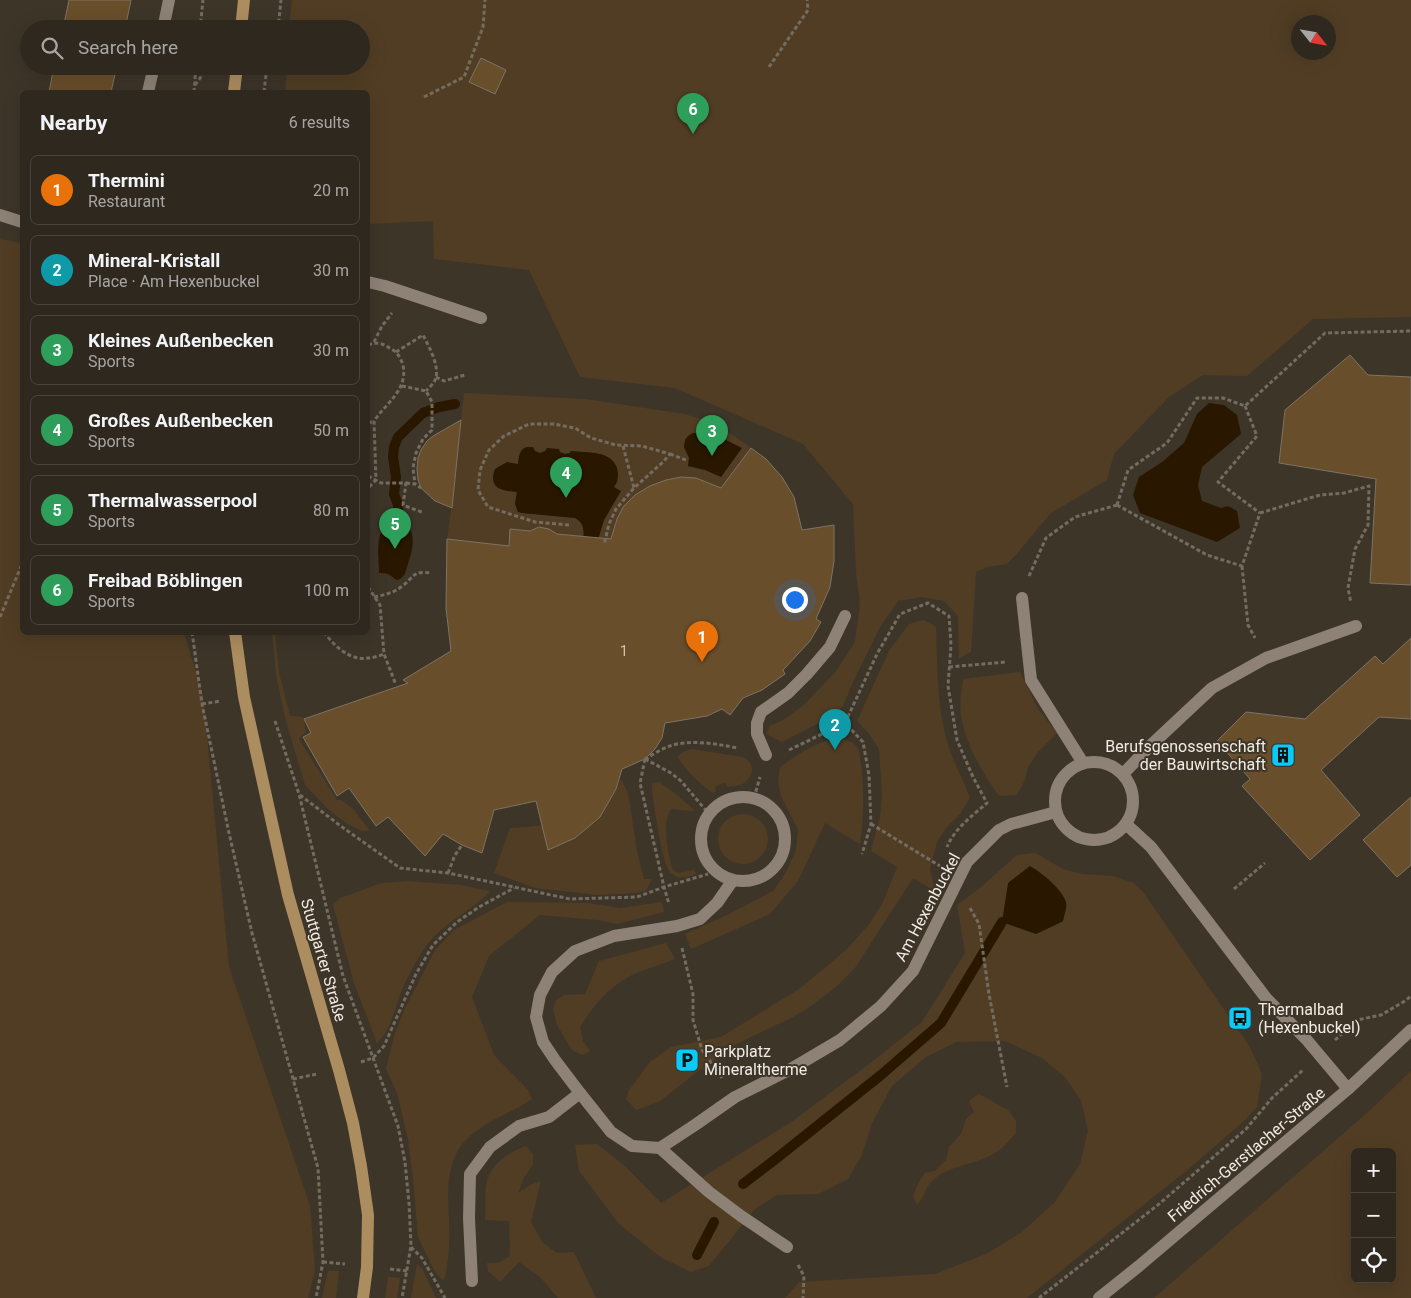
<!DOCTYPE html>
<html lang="en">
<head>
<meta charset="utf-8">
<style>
  body { margin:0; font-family:Roboto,sans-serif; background:#363028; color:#f1f3f6 }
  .controls { position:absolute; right:15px; bottom:15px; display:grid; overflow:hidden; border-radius:8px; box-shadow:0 5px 20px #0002 }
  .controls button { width:45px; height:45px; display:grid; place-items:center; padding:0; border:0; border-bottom:1px solid #49443d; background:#2e281f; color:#f1f3f6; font:25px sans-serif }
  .compass { position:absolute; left:1291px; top:15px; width:45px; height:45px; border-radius:50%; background:#2e281f; box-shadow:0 5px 20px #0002; rotate:121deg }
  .you { position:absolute; left:794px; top:599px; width:18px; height:18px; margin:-12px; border:4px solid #fff; border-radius:50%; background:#1a73e8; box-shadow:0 0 0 8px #1a73e833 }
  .badge { display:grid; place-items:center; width:32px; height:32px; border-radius:50%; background:#8c9099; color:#fff; font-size:16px; font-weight:700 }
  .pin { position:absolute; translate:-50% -41px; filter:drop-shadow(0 1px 2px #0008) }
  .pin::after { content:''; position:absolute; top:26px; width:18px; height:15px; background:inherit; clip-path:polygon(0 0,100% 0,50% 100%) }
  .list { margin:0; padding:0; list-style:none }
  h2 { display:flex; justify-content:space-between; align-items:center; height:65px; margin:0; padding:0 20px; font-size:21px }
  h2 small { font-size:16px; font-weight:400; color:#a7a6a4 }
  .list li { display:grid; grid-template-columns:32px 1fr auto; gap:15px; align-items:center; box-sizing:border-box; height:70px; margin:0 10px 10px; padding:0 10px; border:1px solid #49443d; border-radius:8px }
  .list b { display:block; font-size:19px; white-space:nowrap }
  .list p { margin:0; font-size:16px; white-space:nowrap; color:#a7a6a4 }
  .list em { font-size:16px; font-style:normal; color:#a7a6a4 }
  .icon { flex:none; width:28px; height:28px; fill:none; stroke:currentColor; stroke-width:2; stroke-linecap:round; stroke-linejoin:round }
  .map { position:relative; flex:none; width:1411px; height:1298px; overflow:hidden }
  .search { position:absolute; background:#2e281f; box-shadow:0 5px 20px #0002; left:20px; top:20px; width:350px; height:55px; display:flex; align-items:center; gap:12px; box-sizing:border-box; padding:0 18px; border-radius:28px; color:#a7a6a4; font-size:19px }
  .panel { position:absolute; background:#2e281f; box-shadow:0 5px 20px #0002; left:20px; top:90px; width:350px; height:545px; border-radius:8px }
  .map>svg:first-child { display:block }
  .green { fill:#513d24; fill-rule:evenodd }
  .water { fill:#291700 }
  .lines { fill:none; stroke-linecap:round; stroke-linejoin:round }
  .stream { stroke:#291700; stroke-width:10 }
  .building { fill:#694e2b; stroke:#7d7365 }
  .path { stroke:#746c61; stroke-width:3; stroke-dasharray:4 2.5; stroke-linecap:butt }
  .service { stroke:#8d8275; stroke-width:12 }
  .minor { stroke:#8d8275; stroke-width:12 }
  .tertiary { stroke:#8d8275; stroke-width:12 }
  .secondary { stroke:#ac8d5f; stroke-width:12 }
  .labels { text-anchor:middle; stroke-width:4; stroke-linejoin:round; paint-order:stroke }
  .number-label { font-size:14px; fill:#cfc4b6 }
  .poi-label { font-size:16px; fill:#f1ebe4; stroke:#3e3529; text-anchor:start }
  .street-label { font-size:16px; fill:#f1ebe4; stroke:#3e3529 }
</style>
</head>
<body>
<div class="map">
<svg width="1411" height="1298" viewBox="0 0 1411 1298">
  <rect width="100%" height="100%" fill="#3e3529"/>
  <!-- green -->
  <g class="green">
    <path d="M292,0h1119v317l-98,2 -66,57 -44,-1 -34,22 -55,57 -7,26 -56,33 -31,37 -13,14 -20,3 -11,5 -5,80 -12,6 -1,-42 -14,-15 -22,-4 -24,4 -18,26 -27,55 -10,24 -8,10 -24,11 -29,15 -16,-8 4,-8 15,-7 20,-15 32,-34 18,-28 5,-39 -4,-30 -3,-69 -50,-60 -128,-56 -95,-11 -51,-107 -95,-11 -1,-38 -65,3v-132h-83l2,-26h74v-37h-72zM1298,22h30v30h-30z"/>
    <path d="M0,239l22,4v389l162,1 19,62 26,272 81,239 5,64 -7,28h-308z"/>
    <path d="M464,393l122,6 98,15 32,9 35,25 -24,32 -3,13 -101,14c-9,16 -10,26 -12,44l-14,-8 7,-23 6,-11 4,-22 4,-6 -13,-26 -34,-4 -1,2 -5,1c-8,-3 -17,-4 -25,-1l-5,-2 -15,2 -2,11c-11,1 -21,-1 -25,10l24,17c-2,9 -5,18 6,22l52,5c10,5 9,14 8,24h-10v-7l-16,-1 -8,-5 -10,-2 -9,4 -20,-2 -1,17 -62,-7 5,-34zM701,433l14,3 14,5 -7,36 -17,-7 -17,-4 1,-8 -5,-11 1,-6 3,-5z"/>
    <path d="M924,620l12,7c1,34 1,70 8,103 5,24 17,45 26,68l-10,16 -15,15 -8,13 -7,27 5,22 -22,-13 -58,90 -19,19 -28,21 -17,10 -63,30 -23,21 -7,2 -39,31 -23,8 -10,-11 3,-9 21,-28 21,-15 50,-10 78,-48 27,-22 22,-19 22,-25 13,-21 14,-35 -26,-16 9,-34 2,-23 -3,-45 -9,-14 -13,-14 32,-70 20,-27z"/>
    <path d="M272,633h3l4,40 11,43 13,1 3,15 -7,7 38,61h5l12,10 15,20 -7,1 -16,-8 -17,-13 -24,-25 -20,-67 -9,-44z"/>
    <path d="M1020,672l18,37 19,24 -19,19 -10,15 -3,13 -8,15 -18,1c-16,-22 -35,-54 -38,-82 -2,-11 1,-24 2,-35z"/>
    <path d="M841,738c6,2 13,4 16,9 3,4 3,11 4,15 3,27 3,55 -1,82l-35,-21 -27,58 -28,33 -79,35 -6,-15 38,-17 50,-26 13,-19 10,-22 2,-20 -17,-34 -3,-15 2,-14c19,-13 38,-27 61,-29z"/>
    <path d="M691,749l52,8c12,6 12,18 1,26 -4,3 -11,3 -16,4l-3,-5 -10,5 1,4 -3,2c-10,-6 -30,-25 -35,-36l3,-4z"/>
    <path d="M621,779l7,14 9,58 7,28h8l-6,12 -9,2 -40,2 -62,-7 -41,-15 16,-45 18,-1 14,-2 7,25 26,-12 25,-22z"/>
    <path d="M659,782l17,12 18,16 -2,1 -21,-2c-10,15 -3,45 2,61l5,3 16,-3 2,4c-8,4 -19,6 -26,-2 -8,-8 -16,-67 -18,-82v-7z"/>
    <circle cx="743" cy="839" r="25"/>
    <path d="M1035,853l28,16 19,5 31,2 21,7 9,9 107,155 12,27 -5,33 -13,14 -53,46 -164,131h-242l14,-16 136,-8 51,-20 36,-22 33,-30 25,-38 8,-33 -7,-31 -16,-23 -23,-19 -37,-17 -49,1 -30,15 -34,29 -20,37 -10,32 -14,24 -30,15 -41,1 -22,14 -46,57 -18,6 -29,-14 -43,-34 -40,-53 -4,-26 22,-1 28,22 36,37 129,-80 83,-62 49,-39 43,-69 -8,-48 23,-17 37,-33zM1067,904l-4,18 -27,12z"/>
    <path d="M407,881l54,4 29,6c-20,22 -48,31 -66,58 -8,13 -17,28 -22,41 -8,18 -10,39 -25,53l-23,-60 -21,-78 7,-7 42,-15z"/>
    <path d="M507,902l81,1 32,5 42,-6 2,10 -47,12 -19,-4 -58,-5 -51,41 -17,41 22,58 34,35 4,9c-20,14 -45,21 -63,38 -30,27 -18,71 -20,106 0,12 -2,23 -4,35l-3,2 -8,-10 -16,-33 -5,-58 -5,-40 -11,-46 -11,-24 9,-36 10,-25 30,-58 19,-20z"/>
    <path d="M666,943l9,16c-14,6 -38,12 -50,20 -20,12 -33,29 -45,48l3,14 7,10 -8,4 -10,-5 -15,-25 -4,-15 3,-10 9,-5 20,-1 14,-33z"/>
    <path d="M1411,1071v227h-257l214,-186zM1355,1152h37v127h-37z"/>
    <path d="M979,1094l29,16 8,11v12c-7,7 -14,17 -23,21 -19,11 -43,11 -60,26 -9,8 -8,18 -16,25l-4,-9 6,-14 6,-9 10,-2 11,-11 3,-13 12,-13 5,-15 8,-7 -5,-11z"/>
    <path d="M526,1146l7,8v10l-9,14 -6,15 12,-8 11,-4 -10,41 12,21 14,10 17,-1 22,46h-38l-18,-21 -21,-15 -19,20 -12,-11 -1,-8h11l12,-7 -1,-35 -24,-1c1,-11 -1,-28 2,-39 5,-18 22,-29 39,-35z"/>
    <path d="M417,1264l6,6 13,28h-25z"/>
    <path d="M328,1271h11l-3,27h-14z"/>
    <path d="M388,1277l12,1 -3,20h-12z"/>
  </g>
  <!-- water -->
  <g class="water">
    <path d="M1209,403l15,2 13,10 4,19 -39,33 -4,18 4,16 19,7 7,-2 9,5 3,17 -23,14 -77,-29 -7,-18 6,-18 23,-15 22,-19 13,-29z"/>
    <path d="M693,433c18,-1 34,7 49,15l-21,29 -16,-7 -17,-4 1,-8 -5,-11 1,-7 3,-4z"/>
    <path d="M527,447h6l2,4 5,2 5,-2 2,-3 12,1 1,3 5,2 5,-1 1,-2c16,2 40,-1 46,17 2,8 1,13 -3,19l7,4 -17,29 -7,23 -14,-1c1,-10 2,-19 -8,-24l-53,-5 -4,-1 -3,-8 2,-12c-16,-1 -29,-4 -22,-23l12,-7 11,2c1,-7 1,-15 9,-17z"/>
    <path d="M393,521c31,4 18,33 12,53 -9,11 -9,4 -17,0 -2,-1 -7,-1 -9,-1 0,-18 -6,-44 14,-52z"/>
    <path d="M1030,866c12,7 32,23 36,36 1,6 -2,14 -3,19l-27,13 -34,-12 6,-39z"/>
  </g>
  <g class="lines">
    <!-- stream -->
    <g class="stream">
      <path d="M399,522l-1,-17 -4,-11 2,-17 -3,-20 1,-10 4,-10 25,-24 16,-6 16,-3"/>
      <path d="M743,1184l34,-26 104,-83 60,-52 61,-101"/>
      <path d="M697,1255l17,-33"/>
    </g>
  </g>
  <!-- building -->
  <g class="building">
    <path d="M69,0h62l-6,29h-62z"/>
    <path d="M481,58l25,12 -11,24 -26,-12z"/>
    <path d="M54,66h63l-6,26h-62z"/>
    <path d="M1350,355l18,20 43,2v208l-41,-2 6,-104 -97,-16 6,-53z"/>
    <path d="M461,420l-9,88 -17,-7 -14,-13 -3,-8 -1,-11 1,-11 3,-8 6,-9 6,-5z"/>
    <path d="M751,448l15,11 16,18 12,20 8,33 32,-5v36l-4,26 -14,32 5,3 -11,19 -27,29 2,4 -23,16 -19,8 -13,17 -8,-6 -15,7 -42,7 -3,15 -7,11 -10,10 -23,10 -6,20 -16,28 -25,21 -27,12 -12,-49 -42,9 -12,43 -20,-8 -19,-11 -18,22 -37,-39 -12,9 -27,-38 -12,8 -34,-59 8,-4 -7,-14 104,-36 -5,-3 48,-29 -5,-43 1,-69 62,7 1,-17 20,2 9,-4 10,2 8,5 54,5 6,-20 6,-12 12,-12 15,-9 16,-6 15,-3 15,1 25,10z"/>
    <path d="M1411,638v81l-32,-2 -58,53 39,45 -50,45 -68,-74 8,-7 -33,-38 29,-29 59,7 70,-63 8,8z"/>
    <path d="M1411,797v68l-14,12 -34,-37z"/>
  </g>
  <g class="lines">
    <!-- path -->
    <g class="path">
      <path d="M200,29l3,-29"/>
      <path d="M278,29l3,-29"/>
      <path d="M769,67l39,-57 -1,-10"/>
      <path d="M195,85l14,-19"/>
      <path d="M194,92l2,-26"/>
      <path d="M264,92l2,-17 5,-9"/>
      <path d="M424,97l40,-20 19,-50 2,-27"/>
      <path d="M374,342l8,-16 10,-13"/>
      <path d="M368,345c10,-4 15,-1 25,5 5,3 8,9 10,15 5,25 -16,37 -29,56l2,59 -8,8"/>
      <path d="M396,352l27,-17c6,12 19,34 11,47 -2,3 -5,6 -8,9"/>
      <path d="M436,377l8,4 21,-6"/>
      <path d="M402,386l24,5 6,11v28l-9,9 -7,14 -3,15 2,16"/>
      <path d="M1245,406l12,30 -39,46 42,31"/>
      <path d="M368,423l6,-2"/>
      <path d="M623,446l11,42"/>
      <path d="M670,454l16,6"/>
      <path d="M368,476l13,7h25l-3,22 21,8"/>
      <path d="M406,483l9,1 6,4"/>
      <path d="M1117,505l11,-35 39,-27 30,-45h26l22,8 80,-73 86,-2"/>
      <path d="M1117,505l90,50 35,11 18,-53"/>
      <path d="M1260,513l60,-18 24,-2 25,-7 -1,39 -13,24 -7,39 3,15"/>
      <path d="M569,525l-34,-3 -47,-15 -10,-17 2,-20 9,-20 15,-14 25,-12h25l21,4 16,10 25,7 26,1 28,8 -7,8 -29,26 -18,21 -7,15 -5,21"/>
      <path d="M1242,566l6,59 7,13"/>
      <path d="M1029,576l17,-38 29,-21 42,-12"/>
      <path d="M368,587l12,18 4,49 12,31"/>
      <path d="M374,597c10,-2 19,-4 27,-10 13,-9 11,-17 30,-14"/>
      <path d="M0,617l22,-53"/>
      <path d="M192,632l10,72 27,129 23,100 66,235 5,94 -7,36"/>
      <path d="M324,632c10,14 26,29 44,26 5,0 11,-2 16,-4"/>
      <path d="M949,667l57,-5"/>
      <path d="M202,704l19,-3"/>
      <path d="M275,721l24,73 44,182 55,150 7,36 4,41 2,43 -9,52"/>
      <path d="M845,723l32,-69 23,-40 28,-11 21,13 2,29 -3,41 9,54 16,37 14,26c-14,12 -33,26 -40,44"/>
      <path d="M789,750l56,-27 18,19 6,33 2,49 -9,30"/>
      <path d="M645,759l-5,24 24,104 5,17"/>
      <path d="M645,759c7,-4 16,-10 25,-13 19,-7 48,-2 67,2"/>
      <path d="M645,759l26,14 10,8 28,33"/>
      <path d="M300,795l42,32 58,41 48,5 122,26 67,-2 27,-10 44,-13"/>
      <path d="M754,798l6,-21"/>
      <path d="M871,824l69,42"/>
      <path d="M448,873l7,-18 7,-10"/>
      <path d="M1234,889l31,-26"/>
      <path d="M970,908l9,16 10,70 18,93"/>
      <path d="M682,948l11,46v26l9,30 20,28"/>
      <path d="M1335,1040l22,-20 24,-5 24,-14 6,-5"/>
      <path d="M361,1062l12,-4 11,-12 32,-72 17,-29 24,-23 22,-15 35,-19"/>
      <path d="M293,1079l24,-5"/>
      <path d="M411,1247l11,11 23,40"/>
      <path d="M323,1262l22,2"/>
      <path d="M798,1265l6,11 -1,22"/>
      <path d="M390,1269l17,2"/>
      <path d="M1039,1298l120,-94 87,-75 26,-31 31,-28"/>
    </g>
    <!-- service -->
    <g class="service">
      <path d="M163,29l6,-29"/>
      <path d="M148,92l6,-26"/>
      <path d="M368,282l17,4 96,32"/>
      <path d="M1022,598l9,82 52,83"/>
      <path d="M766,755l-9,-21v-11l4,-11 27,-19 19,-19 23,-27 15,-31"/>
      <path d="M1123,774l26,-27 63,-59 54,-30 90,-32"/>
      <circle cx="743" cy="839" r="42"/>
      <path d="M580,1093l-25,-33 -12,-18 -7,-25 4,-22 12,-23 23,-21 39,-15 63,-10 23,-7 17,-16 16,-23"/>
      <path d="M660,1148l49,44 32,24 46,31"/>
      <path d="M472,1281l-3,-63 1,-44 20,-27 29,-21 30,-9 31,-24 31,39 21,14 28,2 35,-23 40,-28 56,-28 49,-29 41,-34 32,-35 54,-109 32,-32 12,-6 45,-12"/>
    </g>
    <!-- minor -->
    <g class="minor">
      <path d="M0,215l22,7"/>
      <circle cx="1094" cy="801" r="39"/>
      <path d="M1127,825l24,22 115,151 40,41 42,50"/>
    </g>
    <!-- tertiary -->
    <path class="tertiary" d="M1099,1298l40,-32 209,-177 63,-59"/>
    <!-- secondary -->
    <g class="secondary">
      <path d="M241,29l3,-29"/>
      <path d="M234,92l3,-26"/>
      <path d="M235,632l9,65 44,198 51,175 14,53 8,43 7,49 -1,52 -4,31"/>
    </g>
  </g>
  <!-- icons -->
  <defs>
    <g id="building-square" transform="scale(1.25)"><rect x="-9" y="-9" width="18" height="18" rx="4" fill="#0acafa" stroke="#3e3529"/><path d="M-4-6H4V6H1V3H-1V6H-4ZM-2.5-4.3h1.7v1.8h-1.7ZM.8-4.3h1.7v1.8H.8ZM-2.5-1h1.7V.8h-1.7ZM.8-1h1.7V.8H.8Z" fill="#111"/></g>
    <g id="bus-square" transform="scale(1.25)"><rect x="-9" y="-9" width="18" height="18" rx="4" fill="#0acafa" stroke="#3e3529"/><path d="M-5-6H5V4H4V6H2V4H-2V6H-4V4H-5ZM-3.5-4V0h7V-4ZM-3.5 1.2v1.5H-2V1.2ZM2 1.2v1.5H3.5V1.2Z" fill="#111"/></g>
    <g id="parking-square" transform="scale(1.25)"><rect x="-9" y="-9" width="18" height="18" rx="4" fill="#0acafa" stroke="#3e3529"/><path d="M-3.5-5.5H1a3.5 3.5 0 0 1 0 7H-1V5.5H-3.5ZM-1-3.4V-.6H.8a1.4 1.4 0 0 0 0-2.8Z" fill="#111"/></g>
  </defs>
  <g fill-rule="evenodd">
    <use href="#building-square" x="1283" y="755"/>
    <use href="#bus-square" x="1240" y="1018"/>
    <use href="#parking-square" x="687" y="1060"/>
  </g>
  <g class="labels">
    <!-- number labels -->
    <g class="number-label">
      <text x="624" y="656">1</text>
    </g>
    <!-- poi labels -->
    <g class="poi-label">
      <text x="1266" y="752" text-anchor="end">Berufsgenossenschaft<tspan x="1266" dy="18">der Bauwirtschaft</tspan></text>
      <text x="1258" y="1015">Thermalbad<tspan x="1258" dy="18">(Hexenbuckel)</tspan></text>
      <text x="704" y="1057">Parkplatz<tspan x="704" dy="18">Mineraltherme</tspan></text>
    </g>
    <!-- street labels -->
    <g class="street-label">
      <text transform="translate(927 907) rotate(-62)" y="6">Am Hexenbuckel</text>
      <text transform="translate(324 960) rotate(74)" y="6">Stuttgarter Straße</text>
      <text transform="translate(1246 1154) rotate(-40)" y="6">Friedrich-Gerstlacher-Straße</text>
    </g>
  </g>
</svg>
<div class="controls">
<button>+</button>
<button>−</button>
<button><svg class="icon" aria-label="locate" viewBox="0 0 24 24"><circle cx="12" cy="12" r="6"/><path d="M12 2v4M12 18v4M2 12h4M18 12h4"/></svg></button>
</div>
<svg class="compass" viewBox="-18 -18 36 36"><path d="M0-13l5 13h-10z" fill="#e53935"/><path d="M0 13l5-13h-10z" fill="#a7a6a4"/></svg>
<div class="you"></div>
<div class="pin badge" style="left:702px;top:662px;background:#e8710a">1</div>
<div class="pin badge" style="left:835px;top:750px;background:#0f9aa8">2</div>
<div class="pin badge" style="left:712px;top:456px;background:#2e9e5b">3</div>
<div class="pin badge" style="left:566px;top:498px;background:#2e9e5b">4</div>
<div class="pin badge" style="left:395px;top:549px;background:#2e9e5b">5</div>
<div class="pin badge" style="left:693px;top:134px;background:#2e9e5b">6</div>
<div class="search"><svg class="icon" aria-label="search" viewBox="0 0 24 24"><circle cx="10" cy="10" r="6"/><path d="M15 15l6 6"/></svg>Search here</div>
<section class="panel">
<h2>Nearby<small>6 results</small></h2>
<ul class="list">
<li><span class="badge" style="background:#e8710a">1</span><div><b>Thermini</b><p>Restaurant</p></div><em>20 m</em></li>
<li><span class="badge" style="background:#0f9aa8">2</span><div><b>Mineral-Kristall</b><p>Place · Am Hexenbuckel</p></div><em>30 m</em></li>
<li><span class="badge" style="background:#2e9e5b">3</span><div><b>Kleines Außenbecken</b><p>Sports</p></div><em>30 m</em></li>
<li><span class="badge" style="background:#2e9e5b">4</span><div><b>Großes Außenbecken</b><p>Sports</p></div><em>50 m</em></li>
<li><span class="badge" style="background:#2e9e5b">5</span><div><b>Thermalwasserpool</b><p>Sports</p></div><em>80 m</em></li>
<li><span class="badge" style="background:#2e9e5b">6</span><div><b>Freibad Böblingen</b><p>Sports</p></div><em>100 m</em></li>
</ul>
</section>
</div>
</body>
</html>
